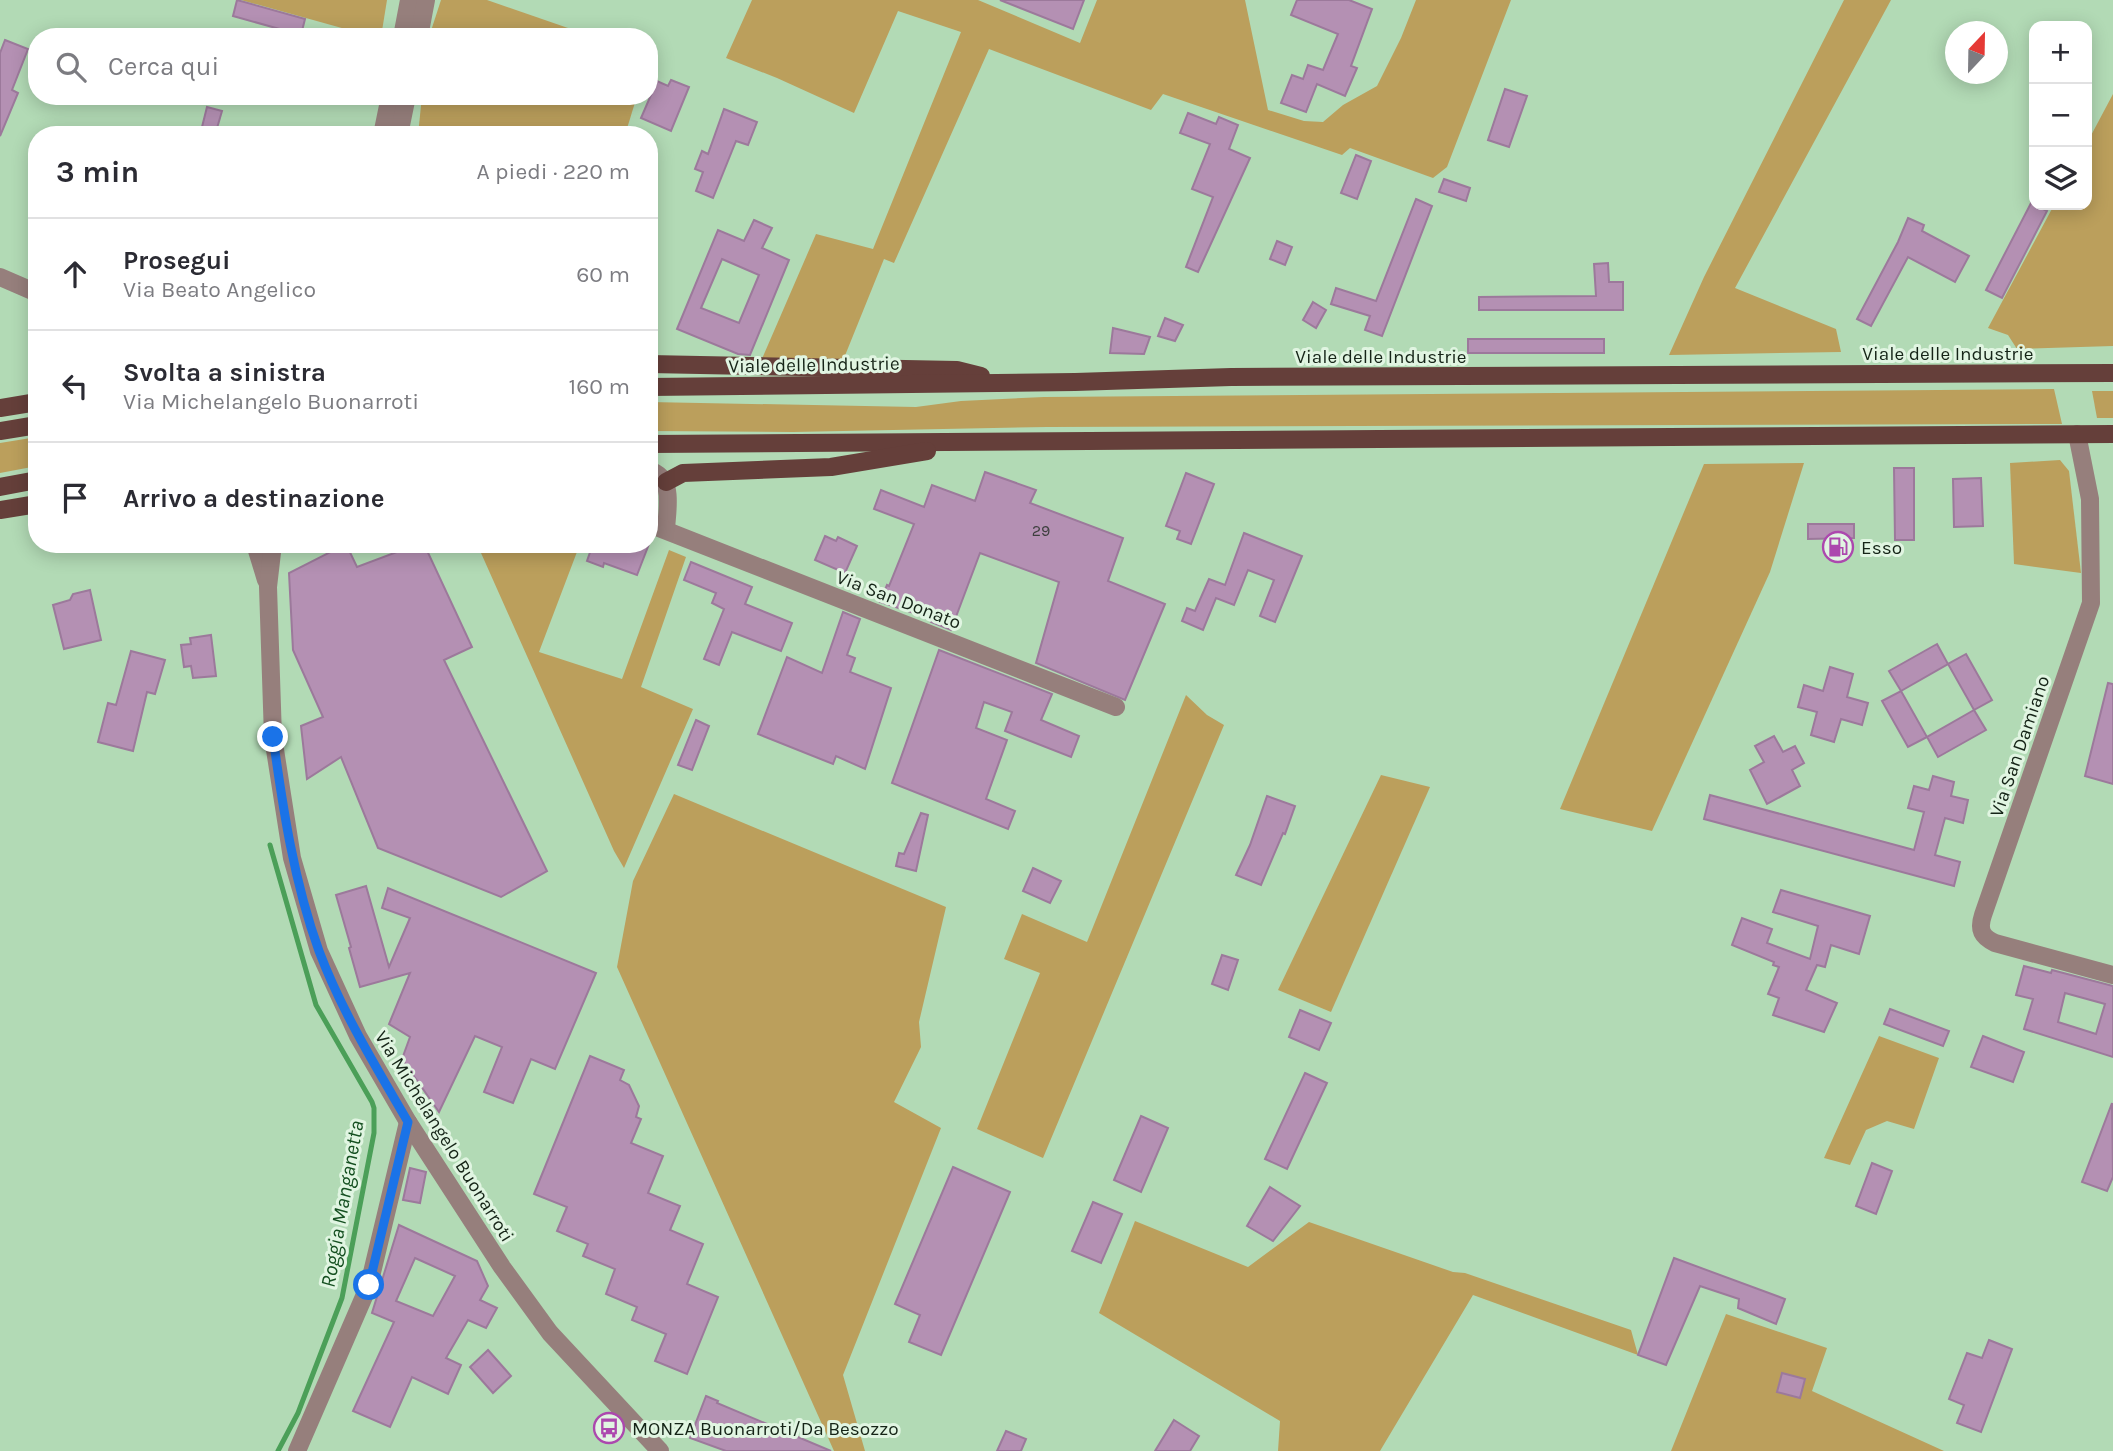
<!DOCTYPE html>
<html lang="it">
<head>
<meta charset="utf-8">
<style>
  body { margin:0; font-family:Karla,sans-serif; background:#f2f2f3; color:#2b2b33 }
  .controls { position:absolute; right:21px; top:21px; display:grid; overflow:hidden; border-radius:14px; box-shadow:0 4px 18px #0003 }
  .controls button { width:63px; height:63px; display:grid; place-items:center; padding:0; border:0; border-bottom:2px solid #e1e1e2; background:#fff; color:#2b2b33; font:35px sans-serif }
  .compass { position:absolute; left:1945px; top:21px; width:63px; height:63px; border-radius:50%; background:#fff; box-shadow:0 4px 18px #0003; rotate:22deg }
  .stop { position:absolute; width:21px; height:21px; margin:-16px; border:5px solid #1a73e8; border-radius:50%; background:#fff }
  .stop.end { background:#1a73e8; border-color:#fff; box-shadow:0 2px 7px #0008 }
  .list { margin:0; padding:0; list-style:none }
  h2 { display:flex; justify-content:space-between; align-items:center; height:91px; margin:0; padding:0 28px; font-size:30px }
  h2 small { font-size:23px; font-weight:400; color:#7c7c81 }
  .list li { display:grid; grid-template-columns:46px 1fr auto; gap:21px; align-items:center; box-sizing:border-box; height:112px; padding:0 28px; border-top:2px solid #e1e1e2 }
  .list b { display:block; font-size:26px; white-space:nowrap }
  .list p { margin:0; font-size:23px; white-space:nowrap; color:#7c7c81 }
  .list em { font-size:23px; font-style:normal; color:#7c7c81 }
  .icon { flex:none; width:38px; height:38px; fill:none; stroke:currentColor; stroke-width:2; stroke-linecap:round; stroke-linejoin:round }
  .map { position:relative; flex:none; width:2113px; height:1451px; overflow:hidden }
  .search { position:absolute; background:#fff; box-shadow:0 4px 18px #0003; left:28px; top:28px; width:630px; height:77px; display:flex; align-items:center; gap:18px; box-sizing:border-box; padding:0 24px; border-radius:28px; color:#7c7c81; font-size:26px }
  .panel { position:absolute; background:#fff; box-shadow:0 4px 18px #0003; left:28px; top:126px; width:630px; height:427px; border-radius:28px }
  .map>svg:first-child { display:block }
  .green { fill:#bb9f5c }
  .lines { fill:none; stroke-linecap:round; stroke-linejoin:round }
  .stream { stroke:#4b9f58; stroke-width:5 }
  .building { fill:#b490b3; stroke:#9c799b; stroke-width:2; fill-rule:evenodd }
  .minor { stroke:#967f7c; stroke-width:18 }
  .major { stroke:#653f3a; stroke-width:18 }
  .route { stroke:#1a73e8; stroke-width:9 }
  .labels { text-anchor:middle; stroke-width:6; stroke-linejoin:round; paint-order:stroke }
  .number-label { font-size:16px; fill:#3d3f3e }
  .street-label { font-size:19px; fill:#152417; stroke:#e1f5e2 }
  .poi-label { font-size:19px; fill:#152417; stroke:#e1f5e2; text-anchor:start }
  .water-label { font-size:21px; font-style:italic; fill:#155021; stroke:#e1f5e2 }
</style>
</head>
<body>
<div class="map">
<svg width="2113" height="1451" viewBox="0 0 2113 1451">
  <rect width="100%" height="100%" fill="#b2dab5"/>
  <!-- green -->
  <g class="green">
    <path d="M241,0h146l-6,37h-7z"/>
    <path d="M441,0h46l107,37h-165z"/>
    <path d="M752,0h226l102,43 17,-43h148l23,110 36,11 19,1 20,-17 34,-19 24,-48 15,-38h95l-64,167 -14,11 -83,-30 -8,7 -179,-61 -12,16 -162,-61 -95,214 -10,-4 -42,104 -81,-2 55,-127 57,15 88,-217 -63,-21 -44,102 -77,-35 -51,-20z"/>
    <path d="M1844,0h47l-156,288 101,41 5,23 -172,3 35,-78z"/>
    <path d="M2113,94v252l-96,3 -9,-14 -20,-7 66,-123h33v-62z"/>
    <path d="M422,96h215l-12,39h-207z"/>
    <path d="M2054,389l8,35 -1015,3 -254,5 -144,-1v-29l267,5 45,-6 83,-4z"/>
    <path d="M2092,391h21v27h-16z"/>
    <path d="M37,437v29l-37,7v-30z"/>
    <path d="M2060,460l9,11 12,102 -67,-9 -4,-101z"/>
    <path d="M1804,463l-34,109 -118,259 -92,-22 144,-345z"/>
    <path d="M477,544h103l-41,108 83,27 47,-129 17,7 -45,130 52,22 -69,159 -10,-17z"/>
    <path d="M1186,695l21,20 17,10 -181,433 -66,-29 63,-156 -36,-14 18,-45 65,28z"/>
    <path d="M1381,775l49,12 -99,225 -53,-22z"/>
    <path d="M674,794l272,113 -27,115 2,25 -27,55 47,26 -98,247 22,76h-31l-217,-484 16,-86z"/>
    <path d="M1879,1036l60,22 -25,71 -27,-8 -21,9 -16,35 -26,-7z"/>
    <path d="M1135,1221l113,46 61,-45 144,50 12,1 166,57 7,25 -165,-60 -93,156h-102l2,-30 -181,-108z"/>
    <path d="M1726,1314l101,34 -15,43 132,60h-273z"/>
  </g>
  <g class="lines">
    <!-- stream -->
    <path class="stream" d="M270,845l46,160 56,97 2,6v25l-32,165 -44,115 -20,38"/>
  </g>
  <!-- building -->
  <g class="building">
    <path d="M237,0l68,19 -4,16 -68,-19z"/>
    <path d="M1000,0h84l-11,29z"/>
    <path d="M1297,0h52l23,9 -21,57 6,2 -12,28 -28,-12 -11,28 -25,-9 11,-28 11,4 5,-14 15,5 15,-36 -47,-19z"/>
    <path d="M5,40l23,9 -16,41 6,3 -18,43v-83z"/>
    <path d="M671,80l18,7 -18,44 -30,-13 16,-37 11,5z"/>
    <path d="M1505,89l22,7 -18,51 -21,-7z"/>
    <path d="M207,107l15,4 -7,24h-15z"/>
    <path d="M724,109l33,13 -9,23 -12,-4 -23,57 -17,-7 7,-19 -8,-3 7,-18 6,3z"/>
    <path d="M1188,113l28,11 3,-7 19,8 -9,24 21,9 -52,114 -12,-5 27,-70 -21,-8 18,-45 -30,-11z"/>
    <path d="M1356,155l15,6 -14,38 -16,-6z"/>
    <path d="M1444,179l26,9 -4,13 -27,-9z"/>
    <path d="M1416,199l16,7 -50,130 -17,-6 5,-14 -39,-12 5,-16 40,13z"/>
    <path d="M2031,203l16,8 -45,87 -16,-8z"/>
    <path d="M1908,218l16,7 -2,6 47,25 -14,26 -47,-25 -37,69 -14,-7 41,-77z"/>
    <path d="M754,220l18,8 -10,20 27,12 -39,95 -12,-1 -61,-25 41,-99 26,11zM722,259l37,16 -20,48 -38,-15z"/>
    <path d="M1277,241l15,6 -7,18 -15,-6z"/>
    <path d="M1608,263l1,19h14v28h-144v-13l117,-1 -2,-32z"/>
    <path d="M1313,302l13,8 -10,18 -13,-8z"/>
    <path d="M1165,318l18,7 -8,16 -17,-5z"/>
    <path d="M1113,328l37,9 -6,17 -34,-1z"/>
    <rect x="1468" y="339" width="136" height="14"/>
    <path d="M1894,468h20v72h-19z"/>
    <path d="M985,472l51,18 -6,13 93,35 -15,43 57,23 -40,96 -89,-37 23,-81 -79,-29 -29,77 -20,-8 1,-3 -52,-17 7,-17 2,1 25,-62 -40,-15 7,-19 43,17 8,-22 43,16z"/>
    <path d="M1186,473l28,11 -23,60 -14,-5 3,-8 -14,-5z"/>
    <path d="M1981,478l2,48 -29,1 -1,-48z"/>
    <path d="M1808,524h46v14l-46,1z"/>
    <path d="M1244,533l58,23 -27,66 -15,-6 14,-36 -26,-10 -14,35 -18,-7 -13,32 -21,-9 5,-13 8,3 14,-32 16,6z"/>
    <path d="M825,536l11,5 2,-4 19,9 -12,27 -30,-13z"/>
    <path d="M346,544l11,23 61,-23h6l48,103 -28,13 103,211 -46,26 -123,-49 -37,-91 -34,22 -6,-53 22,-9 -30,-67 -4,-77z"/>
    <path d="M593,544h56l-12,31 -33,-12 -1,4 -16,-6z"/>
    <path d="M691,562l61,25 -7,17 47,19 -11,28 -49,-19 -13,33 -15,-6 20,-50 -12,-6 4,-10 -32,-13z"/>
    <path d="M90,590l11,50 -37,9 -11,-44 17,-5 3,-6z"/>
    <path d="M843,612l17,7 -13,36 8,3 -5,14 41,16 -26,81 -29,-13 -3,8 -75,-30 29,-77 35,16z"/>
    <path d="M211,635l5,41 -23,2 -2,-12 -7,1 -3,-22 10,-1 -1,-6z"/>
    <path d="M1937,644l11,20 -47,27 -12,-20z"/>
    <path d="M939,650l113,44 -11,26 38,16 -8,21 -66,-26 7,-19 -28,-10 -8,26 31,12 -21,59 29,12 -7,18 -116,-46z"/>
    <path d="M131,651l34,9 -10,34 -8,-2 -14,59 -35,-9 10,-39 8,2z"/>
    <path d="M1966,654l26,46 -18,10 -26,-46z"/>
    <path d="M1830,667l23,7 -6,23 21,6 -6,22 -21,-6 -7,23 -23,-7 6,-23 -19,-5 6,-22 19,6z"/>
    <path d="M2108,683l5,1v100l-28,-8z"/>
    <path d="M1901,691l26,46 -19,10 -26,-46z"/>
    <path d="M1974,710l12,20 -48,27 -11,-20z"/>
    <path d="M696,720l13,6 -17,44 -14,-5z"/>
    <path d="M1774,736l9,16 12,-6 9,17 -12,7 8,16 -33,18 -17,-34 14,-8 -9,-16z"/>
    <path d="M1933,776l21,6 -3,14 17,4 -5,23 -18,-5 -10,37 25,7 -6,24 -250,-67 6,-24 204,55 10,-38 -16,-4 6,-22 15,4z"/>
    <path d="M1267,796l28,10 -10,28 -2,-1 -22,52 -25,-10 14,-30z"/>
    <path d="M921,813l7,2 -12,56 -20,-5 3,-13 5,1z"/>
    <path d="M1033,868l28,13 -11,22 -27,-12z"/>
    <path d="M366,886l23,81 21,-49 -28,-10 6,-20 208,85 -41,96 -24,-10 -18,44 -29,-11 18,-45 -27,-11 -36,76 -37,-53 8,-22 -21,-13 21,-51 -50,14 -11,-39 2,-1 -15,-52z"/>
    <path d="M1781,890l89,26 -11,38 -28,-9 -6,22 -8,-2 -11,25 31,13 -13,29 -51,-17 6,-17 -11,-4 11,-27 -6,-2 1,-3 -42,-17 10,-27 30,11 -5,14 43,16 8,-33 -45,-14z"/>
    <path d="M1222,955l16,5 -10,30 -16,-6z"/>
    <path d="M2024,966l27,7 1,-3 61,16v71l-89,-28 9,-30 -17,-4zM2065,993l40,11 -9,30 -38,-12z"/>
    <path d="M1890,1009l59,22 -6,15 -59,-22z"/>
    <path d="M1300,1010l31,13 -12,27 -30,-13z"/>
    <path d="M1983,1036l41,16 -11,30 -42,-15z"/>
    <path d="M590,1056l34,14 -4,10 9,5 10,21 -3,11 5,2 -10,24 32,13 -15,37 32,13 -10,24 33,14 -16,40 31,13 -31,77 -32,-13 11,-27 -34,-14 5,-13 -31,-13 9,-25 -32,-13 5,-12 -31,-13 10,-24 -33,-13z"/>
    <path d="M1305,1073l22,10 -40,86 -22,-10z"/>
    <path d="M2112,1103l1,74 -6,14 -25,-9z"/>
    <path d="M1141,1116l27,12 -27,64 -27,-12z"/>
    <path d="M1872,1163l20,8 -16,43 -20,-8z"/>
    <path d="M953,1167l57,25 -69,163 -32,-13 11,-27 -25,-11z"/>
    <path d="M410,1168l16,4 -6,31 -17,-3z"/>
    <path d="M1270,1187l30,19 -27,35 -26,-15z"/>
    <path d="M1093,1202l29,12 -21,49 -29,-12z"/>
    <path d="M399,1225l78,36 11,25 -8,14 17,8 -11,20 -18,-8 -22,38 15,7 -13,29 -36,-17 -22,50 -37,-16 41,-89 -22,-9zM415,1258l40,18 -22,40 -37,-15z"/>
    <path d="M1674,1258l111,41 -9,25 -38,-16 1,-9 -39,-13 -34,79 -28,-10z"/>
    <path d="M1989,1340l23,9 -31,83 -24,-9 7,-18 -15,-6 18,-46 15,5z"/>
    <path d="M488,1350l23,26 -18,17 -23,-26z"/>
    <path d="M1782,1373l23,6 -5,19 -23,-6z"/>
    <path d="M706,1396l12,5 -1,2 114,48h-105l-36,-13z"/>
    <path d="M1174,1420l25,16 -9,15h-35z"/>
    <path d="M1006,1431l20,8 -5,12h-24z"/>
  </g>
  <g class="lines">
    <!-- minor -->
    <g class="minor">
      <path d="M402,37l7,-37"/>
      <path d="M419,37l7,-37"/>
      <path d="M382,135l8,-39"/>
      <path d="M399,135l8,-39"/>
      <path d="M0,277l37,16"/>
      <path d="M2077,434l13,65 1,104 -108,312c-5,15 -1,22 12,28l118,32"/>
      <path d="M649,470c26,8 18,38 17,60"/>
      <path d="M649,524l467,183"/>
      <path d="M255,544l11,36"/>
      <path d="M273,544l-5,43 5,150 19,121 27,93 39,85 50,86 94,145 48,66 110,118"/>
      <path d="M297,1451l72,-166 39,-163"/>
    </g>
    <!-- major -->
    <g class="major">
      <path d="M649,364l308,6 24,6"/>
      <path d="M649,387l426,-5 156,-5 882,-4"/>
      <path d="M0,408l37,-6"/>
      <path d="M0,431l37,-6"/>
      <path d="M649,444l1464,-10"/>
      <path d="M666,482l17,-9 148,-6 96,-16"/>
      <path d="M0,487l37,-7"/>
      <path d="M0,510l37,-6"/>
    </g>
  </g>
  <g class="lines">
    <!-- route -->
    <path class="route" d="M273,737c10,72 21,145 46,214 23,61 57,116 89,171l-39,163"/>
  </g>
  <!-- icons -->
  <defs>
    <g id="fuel-ring" transform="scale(1.575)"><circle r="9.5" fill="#e1f5e2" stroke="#ac48ae" stroke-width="1.5"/><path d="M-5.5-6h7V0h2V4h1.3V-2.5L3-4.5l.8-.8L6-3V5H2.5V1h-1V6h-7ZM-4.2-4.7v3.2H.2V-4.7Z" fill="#ac48ae"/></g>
    <g id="bus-ring" transform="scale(1.575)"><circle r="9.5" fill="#e1f5e2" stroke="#ac48ae" stroke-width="1.5"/><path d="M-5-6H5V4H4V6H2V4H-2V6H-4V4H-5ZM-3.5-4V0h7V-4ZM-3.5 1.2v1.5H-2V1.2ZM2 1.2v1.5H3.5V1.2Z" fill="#ac48ae"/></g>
  </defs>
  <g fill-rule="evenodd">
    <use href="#fuel-ring" x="1838" y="547"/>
    <use href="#bus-ring" x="609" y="1428"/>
  </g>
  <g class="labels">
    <!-- number labels -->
    <g class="number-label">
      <text x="1041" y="536">29</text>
    </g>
    <!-- street labels -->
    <g class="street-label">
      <text x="1948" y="360">Viale delle Industrie</text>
      <text x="1381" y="363">Viale delle Industrie</text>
      <text transform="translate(814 364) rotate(-1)" y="7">Viale delle Industrie</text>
      <text transform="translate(899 599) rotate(21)" y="7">Via San Donato</text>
      <text transform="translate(2019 746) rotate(-71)" y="7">Via San Damiano</text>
      <text transform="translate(445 1136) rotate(58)" y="7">Via Michelangelo Buonarroti</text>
    </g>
    <!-- poi labels -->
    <g class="poi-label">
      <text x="1861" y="554">Esso</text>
      <text x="632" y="1435">MONZA Buonarroti/Da Besozzo</text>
    </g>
    <!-- water labels -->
    <g class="water-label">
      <text transform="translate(342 1204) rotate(-80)" y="7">Roggia Manganetta</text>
    </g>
  </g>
</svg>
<div class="controls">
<button>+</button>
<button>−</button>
<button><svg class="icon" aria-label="layers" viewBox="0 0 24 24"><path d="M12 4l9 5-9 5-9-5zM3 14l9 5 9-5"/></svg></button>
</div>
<svg class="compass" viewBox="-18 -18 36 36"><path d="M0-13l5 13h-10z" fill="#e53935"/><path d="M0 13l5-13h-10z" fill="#7c7c81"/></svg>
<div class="stop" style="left:369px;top:1285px"></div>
<div class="stop end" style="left:273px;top:737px"></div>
<div class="search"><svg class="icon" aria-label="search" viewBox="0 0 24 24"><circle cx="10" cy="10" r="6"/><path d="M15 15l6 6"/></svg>Cerca qui</div>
<section class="panel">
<h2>3 min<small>A piedi · 220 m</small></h2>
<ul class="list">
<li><svg class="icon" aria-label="ahead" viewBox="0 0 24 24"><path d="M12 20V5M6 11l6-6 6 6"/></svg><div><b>Prosegui</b><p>Via Beato Angelico</p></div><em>60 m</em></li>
<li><svg class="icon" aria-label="left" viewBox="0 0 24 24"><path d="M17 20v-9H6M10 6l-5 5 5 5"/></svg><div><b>Svolta a sinistra</b><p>Via Michelangelo Buonarroti</p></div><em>160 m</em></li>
<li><svg class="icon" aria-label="arrive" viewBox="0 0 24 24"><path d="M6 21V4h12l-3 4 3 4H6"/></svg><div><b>Arrivo a destinazione</b></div></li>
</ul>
</section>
</div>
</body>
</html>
